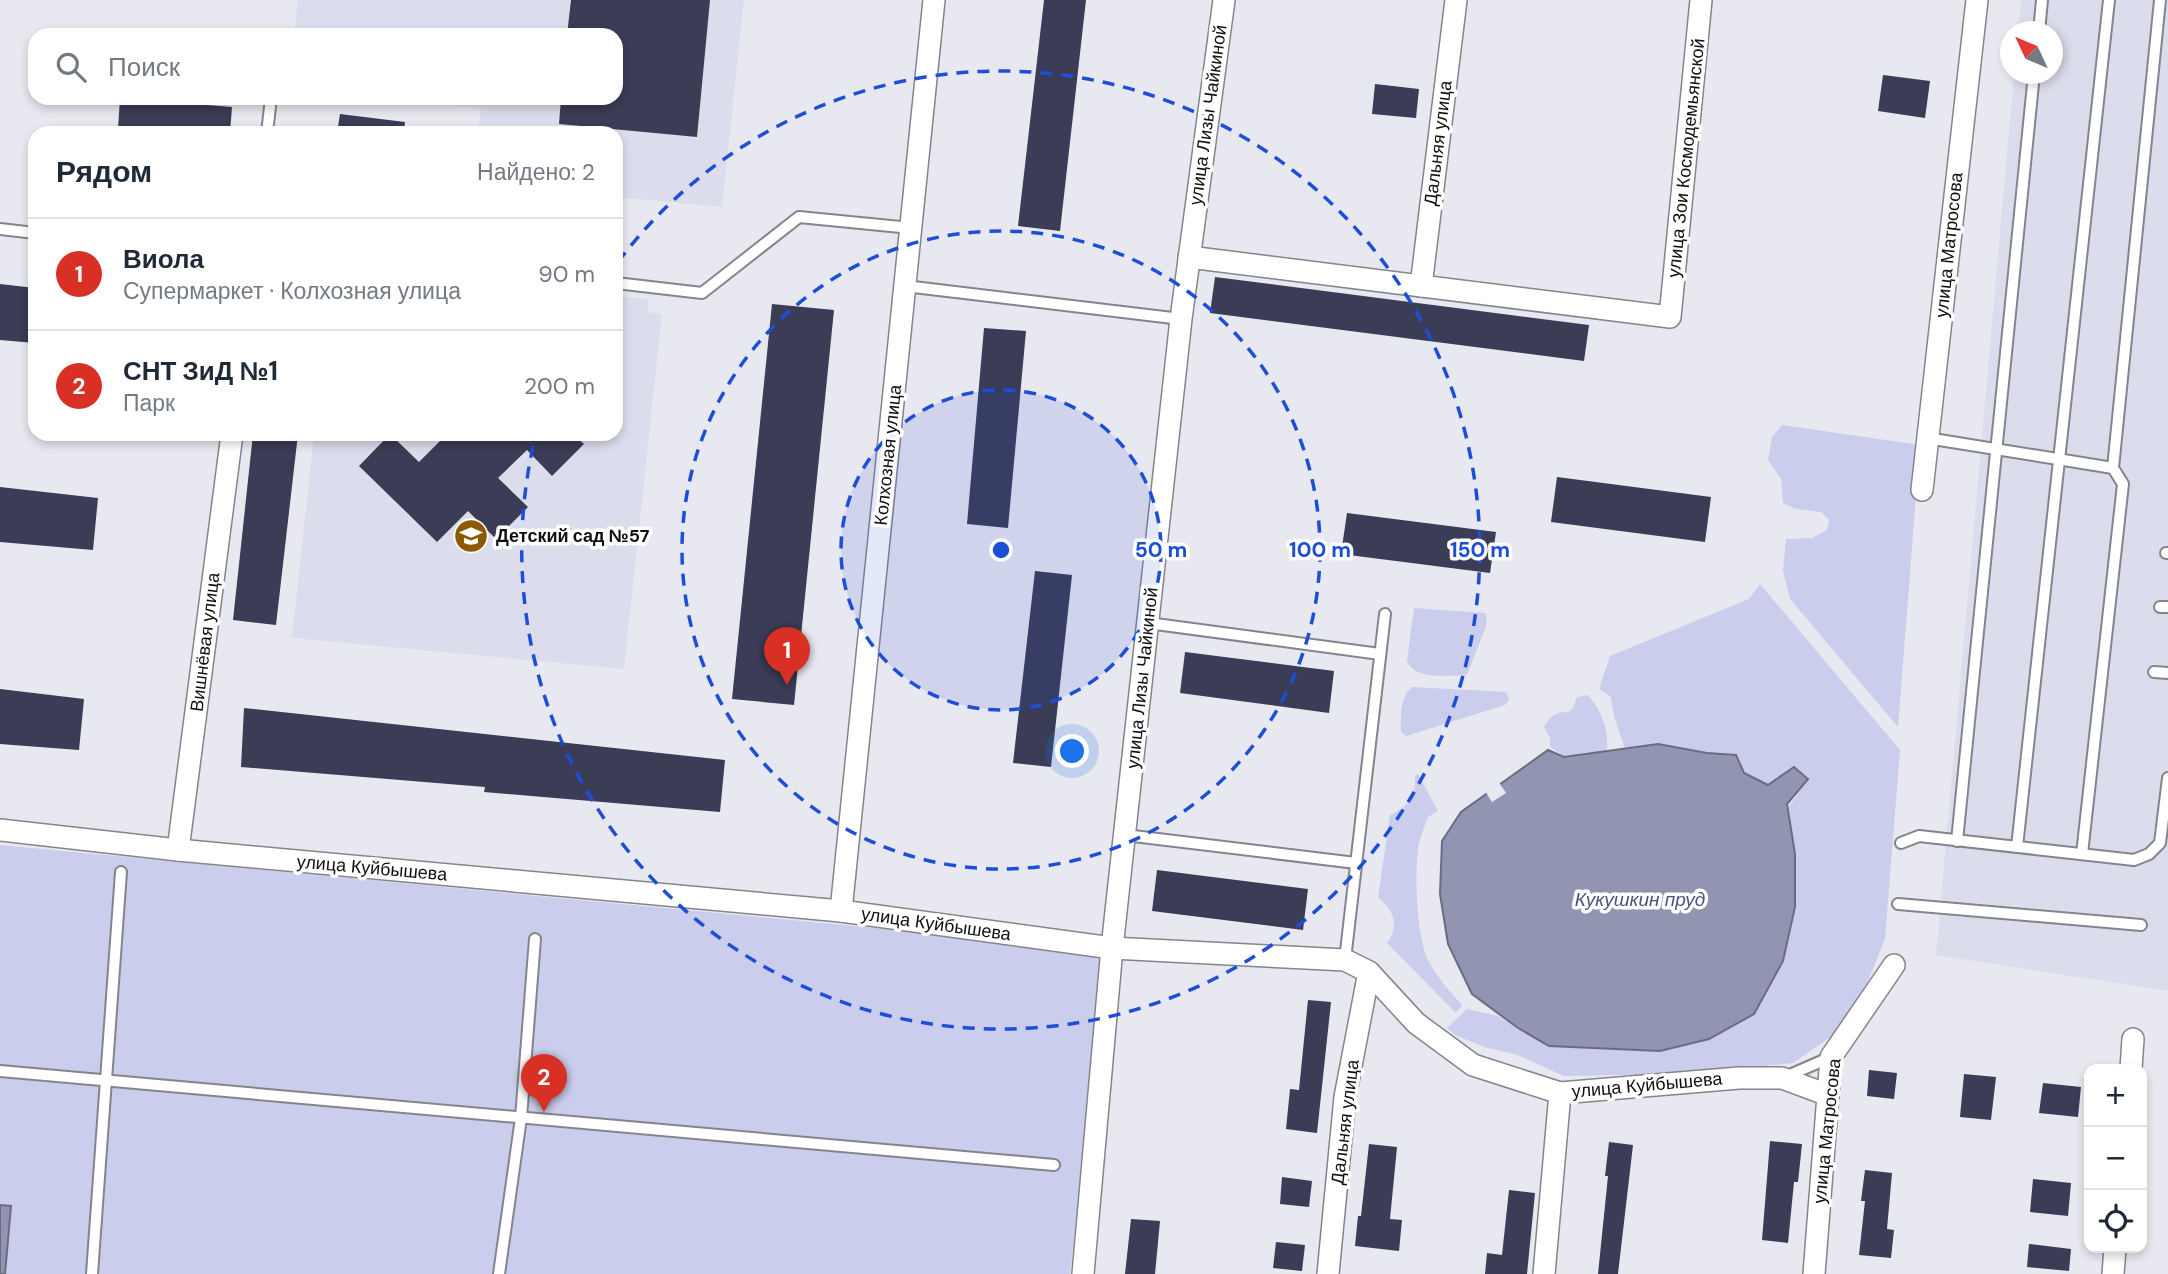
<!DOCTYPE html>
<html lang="ru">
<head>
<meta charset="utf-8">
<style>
  body { margin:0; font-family:"DM Sans",sans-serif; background:#f6f6f7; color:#1f2937 }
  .controls { position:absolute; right:21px; bottom:21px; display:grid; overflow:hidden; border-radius:14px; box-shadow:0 4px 10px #0003 }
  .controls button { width:63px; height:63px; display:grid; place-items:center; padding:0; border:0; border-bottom:2px solid #e0e1e3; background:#fff; color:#1f2937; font:35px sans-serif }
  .compass { position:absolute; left:2000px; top:21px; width:63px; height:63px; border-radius:50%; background:#fff; box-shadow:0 4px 10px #0003; rotate:314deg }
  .you { position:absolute; left:1073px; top:752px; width:24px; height:24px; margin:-18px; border:5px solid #fff; border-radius:50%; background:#1a73e8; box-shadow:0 0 0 10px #1a73e833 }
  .badge { display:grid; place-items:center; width:46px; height:46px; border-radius:50%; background:#d93025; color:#fff; font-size:23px; font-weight:700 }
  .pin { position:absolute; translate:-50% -58px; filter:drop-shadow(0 2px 4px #0008) }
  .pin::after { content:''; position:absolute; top:37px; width:24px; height:21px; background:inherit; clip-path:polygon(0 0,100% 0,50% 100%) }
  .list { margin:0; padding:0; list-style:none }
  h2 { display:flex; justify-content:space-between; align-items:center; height:91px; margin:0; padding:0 28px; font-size:30px }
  h2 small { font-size:23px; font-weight:400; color:#747a83 }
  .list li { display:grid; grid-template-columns:46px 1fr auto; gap:21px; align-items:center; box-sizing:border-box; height:112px; padding:0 28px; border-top:2px solid #e0e1e3 }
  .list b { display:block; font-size:26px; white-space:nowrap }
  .list p { margin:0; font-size:23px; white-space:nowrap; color:#747a83 }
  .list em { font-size:23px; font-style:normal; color:#747a83 }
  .icon { flex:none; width:38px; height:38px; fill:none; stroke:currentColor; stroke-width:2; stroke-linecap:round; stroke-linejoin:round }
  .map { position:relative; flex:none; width:2168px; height:1274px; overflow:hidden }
  .search { position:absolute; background:#fff; box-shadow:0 4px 10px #0003; left:28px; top:28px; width:595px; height:77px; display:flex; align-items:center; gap:18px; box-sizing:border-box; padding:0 24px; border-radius:21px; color:#747a83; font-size:26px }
  .panel { position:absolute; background:#fff; box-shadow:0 4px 10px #0003; left:28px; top:126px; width:595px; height:315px; border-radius:21px }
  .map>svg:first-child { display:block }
  .built { fill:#dcddec }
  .green { fill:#cacdeb }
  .water { fill:#9295b2; stroke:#6a6d82; stroke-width:2 }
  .pier { fill:#e8e8f0 }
  .building { fill:#3b3c55 }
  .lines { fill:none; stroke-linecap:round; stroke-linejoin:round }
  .service-casing { stroke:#84858c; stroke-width:14 }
  .minor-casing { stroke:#84858c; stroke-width:24 }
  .service { stroke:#fff; stroke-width:10 }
  .minor { stroke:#fff; stroke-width:21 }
  .ring { fill:none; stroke:#1d4ed8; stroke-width:3.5; stroke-dasharray:12 9 }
  .labels { text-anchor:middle; stroke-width:7; stroke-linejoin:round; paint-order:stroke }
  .street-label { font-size:18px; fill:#0e0f11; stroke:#fff }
  .poi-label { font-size:18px; font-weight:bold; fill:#0e0f11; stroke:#fff; text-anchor:start }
  .water-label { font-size:19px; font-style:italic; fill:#4f507d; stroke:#fff }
  .centre { fill:#1d4ed8; stroke:#fff; stroke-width:3.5 }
  .ring-label { font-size:21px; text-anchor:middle; font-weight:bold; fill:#1d4ed8; stroke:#fff; stroke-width:7; stroke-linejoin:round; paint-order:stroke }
</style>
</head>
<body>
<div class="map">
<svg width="2168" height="1274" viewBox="0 0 2168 1274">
  <rect width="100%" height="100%" fill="#e8e8f0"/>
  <!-- built -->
  <g class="built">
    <path d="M298,0h446l-22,207 -106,-10v-64h-138l3,-25 -107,-10h242v-63h-322z"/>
    <path d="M2021,0h147v991l-232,-36 78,-881h38v-42l-34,-1z"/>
    <path d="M616,296l33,3 -2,13 15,2 -38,355 -332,-31 22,-204h302z"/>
  </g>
  <!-- green -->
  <g class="green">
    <path d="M1782,425l138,20 -22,282 -108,-128 -7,-28 3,-32 26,-1 15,-8 2,-10 -8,-8 -25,-3 -13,-6 -2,-24 -13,-19 4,-23z"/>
    <path d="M1760,584l140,166 -15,189 -17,42 -35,54 -40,28 -105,11 -124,2 -46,-21 -33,-8 -28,-11 -10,-8 20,-19 31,7 18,10 238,-12 30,-54 11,-53v-53l-7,-46 20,-29 -14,-12 -26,18 -24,-12 -8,-18 -29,-2 -49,-9 -33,5 -11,-33 -3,-19 -12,-8 11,-33 139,-57z"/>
    <path d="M1414,608l71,5 2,8 -2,8 -18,46c-18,0 -51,6 -60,-14z"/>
    <path d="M1412,687l94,5 3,7 -4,6 -99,31 -5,-4c0,-16 -2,-34 11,-45z"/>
    <path d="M1588,695c14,17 21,34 19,56l-43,6 -14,-11v-8l-6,-11c6,-11 11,-15 24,-15l5,-4 4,-11z"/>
    <path d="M1418,774l20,37 -10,6c-3,8 -7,17 -9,26 -5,26 -3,95 10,119 9,16 21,30 33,43l-6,8 -69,-70c13,-16 7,-34 -9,-45l12,-83c18,-8 27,-18 25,-39z"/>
    <path d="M0,845l1108,105 -38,324h-1070z"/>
  </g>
  <!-- water -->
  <g class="water">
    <path d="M1658,744l49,9 29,2 8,18 24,12 26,-18 14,12 -21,25 8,50v53l-12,54 -29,53 -45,25 -49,12 -111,-5 -31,-18 -46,-34 -24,-50 -8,-50 2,-53 19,-29 87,-62 16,7z"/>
    <path d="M0,1205l11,1 -6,68h-5z"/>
  </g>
  <!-- pier -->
  <path class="pier" d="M1498,781l8,12 -14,9 -7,-11z"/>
  <!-- building -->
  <g class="building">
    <path d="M571,0h139l-13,137 -138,-13 2,-26h55v-63h-49z"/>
    <path d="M1044,0h42l-26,231 -42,-5z"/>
    <path d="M1883,75l47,6 -5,37 -47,-7z"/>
    <path d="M1375,84l44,5 -3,29 -44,-4z"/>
    <path d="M120,98h52v4l60,5 -2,26h-64l-48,-4z"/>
    <path d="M340,114l65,8 -1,11h-67z"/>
    <path d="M1215,277l374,48 -5,36 -374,-48z"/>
    <path d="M0,284l35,4v55l-35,-3z"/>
    <path d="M772,304l62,6 -40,395 -62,-6z"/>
    <path d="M984,328l42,3 -18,197 -41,-4z"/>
    <path d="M253,434h45l-22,191 -43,-5z"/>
    <path d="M390,434l29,28 28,-28h126l11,10 -32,32 -25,-26 -29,28 30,29 -32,32 -28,-28 -31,31 -78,-76z"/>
    <path d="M1557,477l154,20 -6,45 -154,-20z"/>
    <path d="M0,487l98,11 -5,52 -93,-8z"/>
    <path d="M1347,513l149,19 -6,41 -149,-19z"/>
    <path d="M1035,571l37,4 -21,192 -38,-4z"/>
    <path d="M1185,652l149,19 -5,42 -149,-20z"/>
    <path d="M0,689l84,10 -5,51 -79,-6z"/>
    <path d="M244,708l481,52 -5,52 -236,-20 1,-5 -244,-20z"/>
    <path d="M1157,870l151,19 -5,41 -151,-19z"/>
    <path d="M1308,1000l23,2 -14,131 -31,-4 4,-40 9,1z"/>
    <path d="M1869,1070l28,3 -3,26 -27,-3z"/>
    <path d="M1964,1074l32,3 -5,43 -31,-3z"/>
    <path d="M2043,1083l38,4 -3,30 -39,-4z"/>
    <path d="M1770,1141l32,3 -4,38h-4l-6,61 -26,-3z"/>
    <path d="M1609,1142l24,3 -15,129h-20l10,-98h-3z"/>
    <path d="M1369,1144l28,3 -7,72 12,1 -3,31 -44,-5 3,-30h3z"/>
    <path d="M1865,1170l27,3 -5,56 7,1 -3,28 -32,-3 6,-54h-4z"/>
    <path d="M1282,1177l30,4 -3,26 -29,-3z"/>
    <path d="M2033,1179l38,4 -3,33 -38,-4z"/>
    <path d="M1509,1190l26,3 -8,81h-42l2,-21 15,2z"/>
    <path d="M1131,1219l29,2 -5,53h-30z"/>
    <path d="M1276,1242l29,3 -3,26 -29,-3z"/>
    <path d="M2029,1244l42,5 -2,22 -42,-4z"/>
  </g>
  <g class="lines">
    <!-- service casing -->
    <g class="service-casing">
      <g id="service">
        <path d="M2039,32l3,-32"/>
        <path d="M267,133l4,-35"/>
        <path d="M0,229l35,4"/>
        <path d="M616,283l86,10 97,-76 112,11"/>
        <path d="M905,286l276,33"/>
        <path d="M1927,438l186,30"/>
        <path d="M2166,553h2"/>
        <path d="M2160,607h8"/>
        <path d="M1148,623l232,31"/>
        <path d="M2154,672l14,1"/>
        <path d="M1125,835l231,28"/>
        <path d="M1957,841l77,-767"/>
        <path d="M1901,843l18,-7 215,24 15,-6 11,-11 8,-65"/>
        <path d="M2017,847l92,-847"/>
        <path d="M2082,854l41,-370 -10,-16 47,-468"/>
        <path d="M1898,904l243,21"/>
        <path d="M1345,960l40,-346"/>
        <path d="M0,1071l1054,94"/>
        <path d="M1785,1077l46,-20"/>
        <path d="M92,1274l29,-402"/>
        <path d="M499,1274l22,-156 14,-179"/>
      </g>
    </g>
    <!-- minor casing -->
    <g class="minor-casing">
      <g id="minor">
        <path d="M1189,257l481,60 31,-317"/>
        <path d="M1421,286l35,-286"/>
        <path d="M1922,490l55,-490"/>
        <path d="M0,830l178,20 663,61 271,37 233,12 24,12 47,51 57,42 87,28 179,-15h43l46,17"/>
        <path d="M178,850l54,-416"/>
        <path d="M841,911l93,-911"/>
        <path d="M2131,1069l2,-30"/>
        <path d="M1083,1274l29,-326 69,-629 43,-319"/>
        <path d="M1328,1274l17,-177 24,-125"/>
        <path d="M1544,1274l16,-181"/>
        <path d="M1814,1274l17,-217 63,-92"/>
        <path d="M2113,1274l2,-26"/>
      </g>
    </g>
    <!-- service -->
    <use href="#service" class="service"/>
    <!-- minor -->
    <use href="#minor" class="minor"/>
  </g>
  <!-- distance rings -->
  <circle cx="1001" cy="550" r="160" fill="#1d4ed8" fill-opacity=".12"/>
  <g class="ring">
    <circle cx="1001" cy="550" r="160"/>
    <circle cx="1001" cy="550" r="319"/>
    <path d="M618 262A479 479 0 1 1 536 434"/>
  </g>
  <!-- icons -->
  <defs>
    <g id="school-disc" transform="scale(1.75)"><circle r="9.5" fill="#8c5a04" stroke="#fff"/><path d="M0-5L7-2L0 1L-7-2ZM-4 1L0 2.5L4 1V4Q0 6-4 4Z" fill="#fff"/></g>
  </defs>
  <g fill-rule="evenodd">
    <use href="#school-disc" x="471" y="536"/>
  </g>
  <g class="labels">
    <!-- street labels -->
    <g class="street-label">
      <text transform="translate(1208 115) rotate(-82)" y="6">улица Лизы Чайкиной</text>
      <text transform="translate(1438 143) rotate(-83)" y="6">Дальняя улица</text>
      <text transform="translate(1686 158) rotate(-84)" y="6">улица Зои Космодемьянской</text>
      <text transform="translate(1949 245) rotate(-84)" y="6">улица Матросова</text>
      <text transform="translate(888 455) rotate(-84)" y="6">Колхозная улица</text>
      <text transform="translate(205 642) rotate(-83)" y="6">Вишнёвая улица</text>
      <text transform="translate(1142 678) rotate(-84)" y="6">улица Лизы Чайкиной</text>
      <text transform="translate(372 868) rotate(5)" y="6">улица Куйбышева</text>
      <text transform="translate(936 924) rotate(8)" y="6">улица Куйбышева</text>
      <text transform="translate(1647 1085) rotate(-5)" y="6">улица Куйбышева</text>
      <text transform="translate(1345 1122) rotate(-83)" y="6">Дальняя улица</text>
      <text transform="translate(1827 1131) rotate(-84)" y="6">улица Матросова</text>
    </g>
    <!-- poi labels -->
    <g class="poi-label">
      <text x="496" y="542">Детский сад №57</text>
    </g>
    <!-- water labels -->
    <g class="water-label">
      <text x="1640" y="906">Кукушкин пруд</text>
    </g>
  </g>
  <circle cx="1001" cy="550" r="10" class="centre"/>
  <g class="ring-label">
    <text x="1161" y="557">50 m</text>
    <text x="1320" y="557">100 m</text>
    <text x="1480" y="557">150 m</text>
  </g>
</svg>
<div class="controls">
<button>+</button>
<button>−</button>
<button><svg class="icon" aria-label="locate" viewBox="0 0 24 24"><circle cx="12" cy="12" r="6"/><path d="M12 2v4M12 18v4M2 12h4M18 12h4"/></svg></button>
</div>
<svg class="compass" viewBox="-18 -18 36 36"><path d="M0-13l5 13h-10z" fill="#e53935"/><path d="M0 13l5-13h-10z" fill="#747a83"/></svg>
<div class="you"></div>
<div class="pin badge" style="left:787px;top:685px">1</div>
<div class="pin badge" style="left:544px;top:1112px">2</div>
<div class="search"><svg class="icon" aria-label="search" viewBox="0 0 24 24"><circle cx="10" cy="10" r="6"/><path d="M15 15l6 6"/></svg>Поиск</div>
<section class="panel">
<h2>Рядом<small>Найдено: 2</small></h2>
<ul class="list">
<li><span class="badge">1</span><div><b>Виола</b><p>Супермаркет · Колхозная улица</p></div><em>90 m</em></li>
<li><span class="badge">2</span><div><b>СНТ ЗиД №1</b><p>Парк</p></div><em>200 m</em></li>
</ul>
</section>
</div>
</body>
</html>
